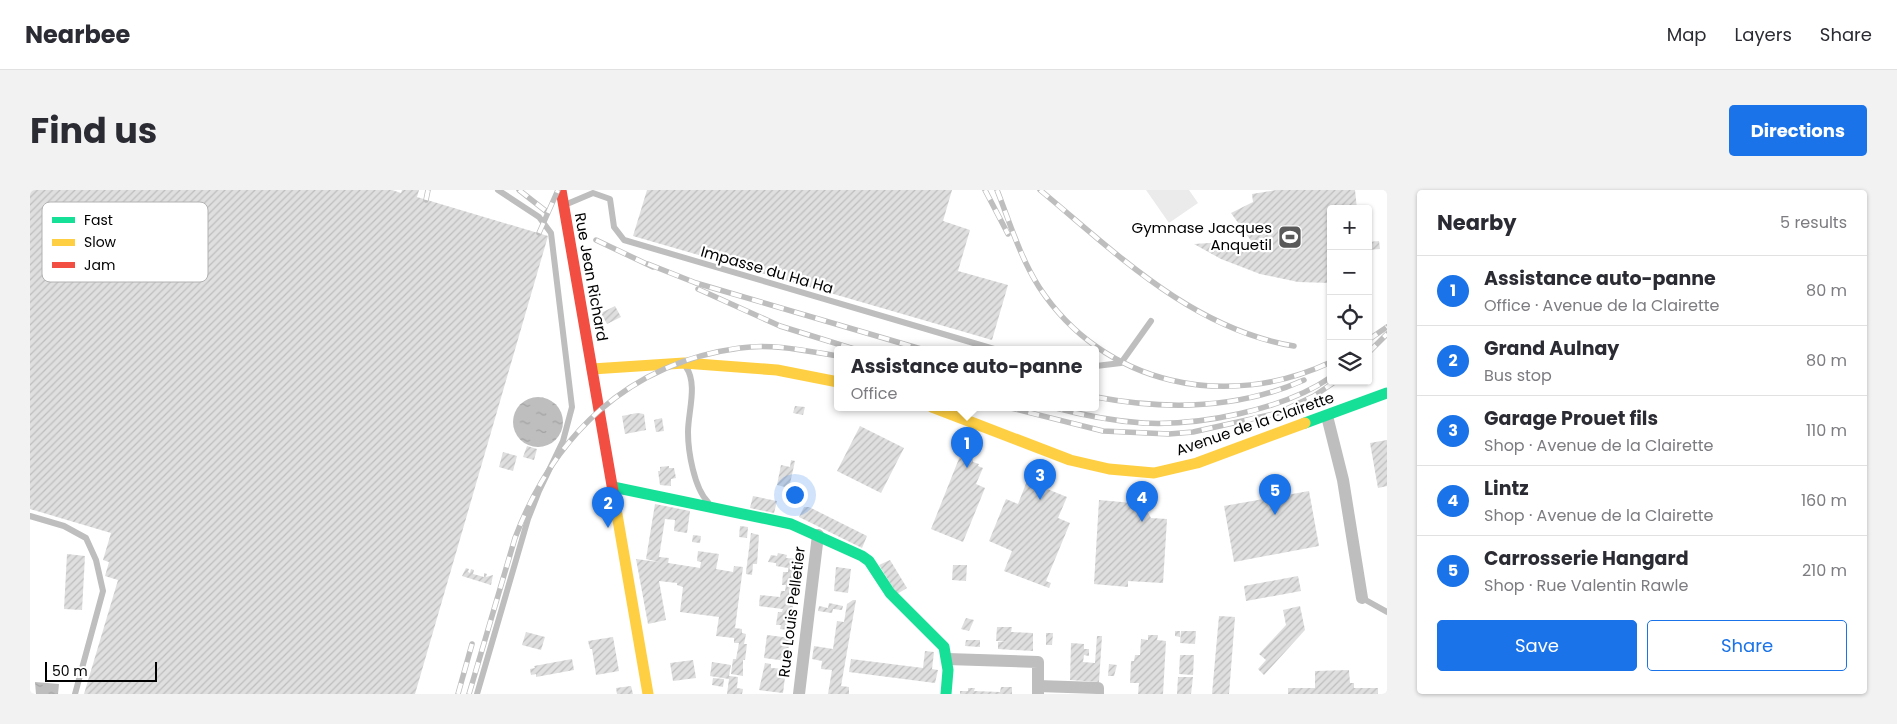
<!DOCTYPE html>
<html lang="en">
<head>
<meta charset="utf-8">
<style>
  body { margin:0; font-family:Poppins,sans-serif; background:#f2f2f3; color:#2b2b33 }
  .controls { position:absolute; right:15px; top:15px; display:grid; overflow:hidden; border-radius:5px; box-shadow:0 1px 4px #0004 }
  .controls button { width:45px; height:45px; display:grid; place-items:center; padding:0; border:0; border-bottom:1px solid #e1e1e2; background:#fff; color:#2b2b33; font:25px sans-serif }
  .scale { position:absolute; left:15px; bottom:12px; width:112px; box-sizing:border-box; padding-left:5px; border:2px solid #000; border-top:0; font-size:14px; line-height:18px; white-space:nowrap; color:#000; -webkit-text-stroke:4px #fff; paint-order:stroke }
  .you { position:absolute; left:764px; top:304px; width:18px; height:18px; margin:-12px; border:4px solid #fff; border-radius:50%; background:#1a73e8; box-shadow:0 0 0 8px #1a73e833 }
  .badge { display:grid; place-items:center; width:32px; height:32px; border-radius:50%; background:#1a73e8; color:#fff; font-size:16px; font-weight:700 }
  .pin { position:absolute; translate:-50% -41px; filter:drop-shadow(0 1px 2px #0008) }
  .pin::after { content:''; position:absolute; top:26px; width:18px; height:15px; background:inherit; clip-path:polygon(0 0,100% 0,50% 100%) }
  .popup { position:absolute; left:804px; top:156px; width:265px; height:65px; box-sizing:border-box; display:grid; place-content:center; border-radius:5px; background:#fff; filter:drop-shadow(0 1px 4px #0005); font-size:16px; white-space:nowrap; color:#7c7c81 }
  .popup b { font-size:19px; color:#2b2b33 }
  .popup::after { content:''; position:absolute; left:50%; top:100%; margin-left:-10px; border:10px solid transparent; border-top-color:#fff }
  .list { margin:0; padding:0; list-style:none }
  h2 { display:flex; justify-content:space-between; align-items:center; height:65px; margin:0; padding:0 20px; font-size:21px }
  h2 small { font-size:16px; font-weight:400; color:#7c7c81 }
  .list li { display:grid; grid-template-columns:32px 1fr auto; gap:15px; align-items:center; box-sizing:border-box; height:70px; padding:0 20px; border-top:1px solid #e1e1e2 }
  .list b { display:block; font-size:19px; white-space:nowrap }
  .list p { margin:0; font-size:16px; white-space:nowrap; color:#7c7c81 }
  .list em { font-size:16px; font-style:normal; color:#7c7c81 }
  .actions { display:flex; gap:10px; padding:15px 20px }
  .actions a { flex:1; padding:11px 0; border:1px solid #1a73e8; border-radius:5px; text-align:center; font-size:18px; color:#1a73e8 }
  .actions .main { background:#1a73e8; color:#fff }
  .icon { flex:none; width:28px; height:28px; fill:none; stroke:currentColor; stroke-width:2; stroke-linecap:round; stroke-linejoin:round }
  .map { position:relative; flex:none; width:1357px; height:504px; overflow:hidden; border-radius:5px }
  header { display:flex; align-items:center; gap:30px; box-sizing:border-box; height:70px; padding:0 25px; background:#fff; border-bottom:1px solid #e1e1e2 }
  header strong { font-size:24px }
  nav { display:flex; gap:28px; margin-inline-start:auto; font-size:18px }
  .intro { display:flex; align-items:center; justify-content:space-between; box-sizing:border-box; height:120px; padding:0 30px }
  h1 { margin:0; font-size:35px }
  .button { padding:12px 22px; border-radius:5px; background:#1a73e8; color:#fff; font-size:18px; font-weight:700 }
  main { display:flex; gap:30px; padding:0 30px }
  aside { flex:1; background:#fff; border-radius:5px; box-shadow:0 1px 4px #0004 }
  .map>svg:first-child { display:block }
  .green { fill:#ebebeb }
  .water { fill:url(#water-ripples) }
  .building { fill:url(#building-hatch) }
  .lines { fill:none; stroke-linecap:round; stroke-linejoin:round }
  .lane { stroke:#bebebe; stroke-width:6 }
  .street { stroke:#bebebe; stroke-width:12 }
  .fast { stroke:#16e098; stroke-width:11 }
  .slow { stroke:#ffcf43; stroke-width:11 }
  .jam { stroke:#f24e42; stroke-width:11 }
  .rail-casing { stroke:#bebebe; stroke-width:5.5 }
  .rail { stroke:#fff; stroke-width:4; stroke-dasharray:11; stroke-linecap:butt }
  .labels { text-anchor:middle; stroke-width:4.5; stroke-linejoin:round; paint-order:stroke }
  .poi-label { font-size:15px; fill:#000; stroke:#fff; text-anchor:end }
  .street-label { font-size:15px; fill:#000; stroke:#fff }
  .key { fill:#fff; stroke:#b2b2b2; stroke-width:1 }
  .key-label { font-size:14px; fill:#000 }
</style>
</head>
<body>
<header>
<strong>Nearbee</strong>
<nav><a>Map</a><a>Layers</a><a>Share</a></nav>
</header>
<div class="intro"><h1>Find us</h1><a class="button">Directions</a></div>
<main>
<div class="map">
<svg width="1357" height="504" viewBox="0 0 1357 504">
  <defs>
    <pattern id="water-ripples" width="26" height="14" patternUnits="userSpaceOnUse" patternTransform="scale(1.25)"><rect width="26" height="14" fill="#bebebe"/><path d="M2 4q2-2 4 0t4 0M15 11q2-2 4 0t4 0" fill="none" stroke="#a2a2a2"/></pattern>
    <pattern id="building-hatch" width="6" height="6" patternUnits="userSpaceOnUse" patternTransform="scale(1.25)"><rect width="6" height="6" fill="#dfdfdf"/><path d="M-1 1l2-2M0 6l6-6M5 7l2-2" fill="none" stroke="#bebebe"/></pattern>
  </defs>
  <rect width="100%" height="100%" fill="#fff"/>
  <!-- green -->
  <path class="green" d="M1116,0h43l9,13 -29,20z"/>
  <!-- water -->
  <g class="water">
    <circle cx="508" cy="232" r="25"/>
    <path d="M5,492l24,2 -1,10h-22z"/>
  </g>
  <!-- building -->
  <g class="building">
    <path d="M0,0h362l9,3 1,-3h17l-2,7 131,39 -133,458h-331l34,-114 -13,-4 4,-14 -6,-2 8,-27 -81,-24z"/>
    <path d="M617,0h305l-9,31 27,9 -12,41 50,14 -16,55 -359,-104z"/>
    <path d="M1247,0h78l2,19h-26v74l-33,-1 -38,-8 -39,-15 -27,-15 31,-2 4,4 23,-4 -21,-29 22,-11 -1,-8z"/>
    <path d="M1349,51l1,8 -12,1v-8z"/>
    <path d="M585,116l6,11 -14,7 -6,-11z"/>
    <path d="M765,216l10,1 -2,8 -10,-2z"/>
    <path d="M607,223l7,1 2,16 -21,4 -3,-18z"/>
    <path d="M632,228l2,13 -8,1 -2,-12z"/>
    <path d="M830,236l44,22 -23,45 -44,-22z"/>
    <path d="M1357,250v46l-9,2 -8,-45z"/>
    <path d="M497,256l10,3 -3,11 -11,-3z"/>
    <path d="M473,262l14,4 -4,15 -14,-4z"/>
    <path d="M930,266l13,3v3l6,2 -1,2 5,2 -7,16 9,4 -22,54 -32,-13z"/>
    <path d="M761,270l4,1 -6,27 -12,-3 4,-20 9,2z"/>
    <path d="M639,276v2h5l2,10 -5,1v7l-11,-1 -2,-14h2v-4z"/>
    <path d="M997,291l40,16 -9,21 12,5 -24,58 5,2 -2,5 -45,-17 8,-20 -23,-10 17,-42 12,5z"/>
    <path d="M1279,301l10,55 -85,16 -10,-56z"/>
    <path d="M723,306l24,5 -3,12 -24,-5z"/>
    <path d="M1069,310l45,4v5h2l5,9 16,1 -4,64 -35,-2v6l-34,-3z"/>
    <path d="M625,314l35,7 -3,22 -13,-2 1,-11 -10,-1 -6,38 10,1 -1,5 32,5 1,-6 -4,-1 1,-10 21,3 -3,15 17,3 1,-6 9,1 -8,61 7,1v4l4,1 -2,10h3l-2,16h-2v16l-12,-2 2,-15h3l3,-16h-5v-5l-18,-2 3,-19 -39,-5 3,-25 -6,-2v-2l-18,-2 7,39 -18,4 -12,-65 23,3 -13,-3z"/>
    <path d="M774,317h5l58,29 -5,12 -63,-31z"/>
    <path d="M710,336l8,1 -1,11 -8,-1z"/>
    <path d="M721,343l8,2 -2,29h-4l-1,11 -6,-1v-2z"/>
    <path d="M663,345l8,1 -1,7 -8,-1z"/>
    <path d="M748,363l9,2 -1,3 13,1 -9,71 -10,-1 1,-4h-5l2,-13h4l1,-3 -24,-3 1,-11 20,2 1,-6h4l1,-6h-4l1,-13h5v-4l-12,-2v-3l-8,-1 3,-7 6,1z"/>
    <path d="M37,364l18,2 -3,54 -18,-1z"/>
    <path d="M860,370l17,28 -10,6 -18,-29z"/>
    <path d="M923,375h14l-1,16 -14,-1z"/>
    <path d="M806,377l15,2 -3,24 -14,-2z"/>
    <path d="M436,378l3,1 -1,3 2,1 1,-4 3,1 -1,4 11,3v-4l3,1 -1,3 7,-2 -2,10 -29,-9z"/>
    <path d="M1268,386l3,15 -55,10 -2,-15z"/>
    <path d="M823,410h3l-15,86 8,1v7h-21l4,-24 -11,-1 1,-8 -10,-2 2,-13 19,3 4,-28 7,1 3,-18z"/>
    <path d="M799,413l14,3 -1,4 -9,-1 -1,4 -14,-2 1,-5 9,2z"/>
    <path d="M1270,416l5,24 -41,45 -6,-6 8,-9 -7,-6 27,-29 -3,-15z"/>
    <path d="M1189,426l16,1 -6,77h-17z"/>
    <path d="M936,428l8,2 -5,11 -8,-2z"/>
    <path d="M967,437h15l-1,5 22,1v18l-35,-2v-7l8,-1h-10z"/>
    <path d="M1145,441h5v6l-5,-1z"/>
    <path d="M1151,441h15l-1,13 -15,-1z"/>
    <path d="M496,442l19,5 -4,13 -19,-5z"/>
    <path d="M1016,443h7l-1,12h-6z"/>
    <path d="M737,445l23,3 -3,23 -23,-3z"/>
    <path d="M1118,445h10l-1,5 9,1 -3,53h-25l1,-11h-9l1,-22h3l1,-6h5l1,-16 7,1z"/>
    <path d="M1067,446h5l-3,46 -29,-2 1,-37 13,1v5h5v7l-5,-1 -1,7 12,1z"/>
    <path d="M583,447l6,34 -23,4 -4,-26h-2l-2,-8z"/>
    <path d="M936,450h14v7l-15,-1z"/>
    <path d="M895,461l9,1 -2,17 6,1 -3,13 -86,-11 2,-13 72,9z"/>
    <path d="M1150,465h14l-1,20 -14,-1z"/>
    <path d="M542,469l2,11 -38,7v-3l-5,1 -1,-6 5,-1 -1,-2z"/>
    <path d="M663,470l3,18 -23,3 -3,-18z"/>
    <path d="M682,472l19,3 -2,11 9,1 -1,11 6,1 -1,5h-15l2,-15 -19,-3z"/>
    <path d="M735,473l6,1v4l15,1 -3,24 -24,-3z"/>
    <path d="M1079,474l8,1 -3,11h-6z"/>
    <path d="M1319,480l1,13h4v5h24v6h-90v-6h27v-17z"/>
    <path d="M1148,487h15l-2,17h-14z"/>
    <path d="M683,488l11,1 -1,8 -11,-2z"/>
    <path d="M601,496l2,8h-16l-1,-6z"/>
    <path d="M971,497h11v7h-52v-3h8v-3h7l-1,3 26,1z"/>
  </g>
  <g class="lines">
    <!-- lane -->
    <g class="lane">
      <path d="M537,14l26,-11 17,6 4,28 10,13 370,109"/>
      <path d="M1066,176l25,-3 30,-42"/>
      <path d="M656,177c12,17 2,45 2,65 0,19 6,56 20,70"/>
      <path d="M0,326l34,10 22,12 10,22 7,31 -28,103"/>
      <path d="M1332,408l25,14"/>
      <path d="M447,504l51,-175 11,-28 24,-50 9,-34 -21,-174 -12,-16 -41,-27"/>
    </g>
    <!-- street -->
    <g class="street">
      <path d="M1297,226l16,64 19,118"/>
      <path d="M917,469l91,3v32"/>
      <path d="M1008,496l60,2v6"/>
      <path d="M769,504l19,-159"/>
    </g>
    <!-- fast -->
    <g class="fast">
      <path d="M1275,233l82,-30"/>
      <path d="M583,297l178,37 71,32 7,5 21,32 54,54 4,23 -2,24"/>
    </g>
    <!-- slow -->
    <g class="slow">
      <path d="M562,179l92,-6 93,7 61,12"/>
      <path d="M902,217l138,53 39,9 45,4 43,-10 108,-40"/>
      <path d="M584,307l34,197"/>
    </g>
    <!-- jam -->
    <path class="jam" d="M531,0l53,307"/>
    <!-- rail casing -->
    <g class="rail-casing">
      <g id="rail">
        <path d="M489,0l28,22"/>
        <path d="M955,0l23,44"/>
        <path d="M967,0c13,33 23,67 42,97 65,99 188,124 292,75"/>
        <path d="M1010,0c76,63 152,139 254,156"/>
        <path d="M396,10l2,-10"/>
        <path d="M509,43l19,-43"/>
        <path d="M566,50l57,27"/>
        <path d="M618,74l48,19 225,66"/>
        <path d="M668,99l82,37 74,23"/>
        <path d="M1338,150l19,-13"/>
        <path d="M1338,163l19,-19"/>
        <path d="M1066,207c69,13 143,12 208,-17"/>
        <path d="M977,217l96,24 66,3 24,-2 85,-19 36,-17 22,-15"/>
        <path d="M1022,217c30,8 60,14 91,16 56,3 141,-13 188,-46"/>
        <path d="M428,504l14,-50"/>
        <path d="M439,504l46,-156c39,-103 113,-175 225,-190 32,-5 67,3 98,8"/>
      </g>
    </g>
    <!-- rail -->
    <use href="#rail" class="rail"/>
  </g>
  <!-- icons -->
  <defs>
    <g id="stadium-square" transform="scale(1.25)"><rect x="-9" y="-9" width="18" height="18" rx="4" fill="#595959" stroke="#fff"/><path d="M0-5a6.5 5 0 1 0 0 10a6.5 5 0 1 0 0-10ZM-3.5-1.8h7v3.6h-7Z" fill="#fff"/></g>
  </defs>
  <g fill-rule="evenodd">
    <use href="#stadium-square" x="1260" y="47"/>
  </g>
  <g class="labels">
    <!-- poi labels -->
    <g class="poi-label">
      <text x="1242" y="43">Gymnase Jacques<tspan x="1242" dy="17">Anquetil</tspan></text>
    </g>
    <!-- street labels -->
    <g class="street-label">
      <text transform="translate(737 80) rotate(16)" y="5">Impasse du Ha Ha</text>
      <text transform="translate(561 87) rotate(80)" y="5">Rue Jean Richard</text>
      <text transform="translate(1225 234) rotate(-19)" y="5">Avenue de la Clairette</text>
      <text transform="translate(762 422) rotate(-83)" y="5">Rue Louis Pelletier</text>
    </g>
  </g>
  <!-- legend -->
  <rect x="12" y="12" width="166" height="80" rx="8" class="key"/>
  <rect x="22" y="27" width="23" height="6" fill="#16e098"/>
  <rect x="22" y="49" width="23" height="7" fill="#ffcf43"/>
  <rect x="22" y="72" width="23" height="6" fill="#f24e42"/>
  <g class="key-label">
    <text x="54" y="35">Fast</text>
    <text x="54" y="57">Slow</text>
    <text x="54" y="80">Jam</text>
  </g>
</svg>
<div class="controls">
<button>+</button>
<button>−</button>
<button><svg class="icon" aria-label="locate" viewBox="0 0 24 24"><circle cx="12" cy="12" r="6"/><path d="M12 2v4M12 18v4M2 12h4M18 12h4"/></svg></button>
<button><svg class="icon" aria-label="layers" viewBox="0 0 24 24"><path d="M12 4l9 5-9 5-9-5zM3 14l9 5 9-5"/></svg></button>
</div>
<div class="scale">50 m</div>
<div class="you"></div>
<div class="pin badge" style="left:937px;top:278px">1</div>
<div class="popup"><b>Assistance auto-panne</b>Office</div>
<div class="pin badge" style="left:578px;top:338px">2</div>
<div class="pin badge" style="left:1010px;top:310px">3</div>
<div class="pin badge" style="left:1112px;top:332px">4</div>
<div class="pin badge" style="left:1245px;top:325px">5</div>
</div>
<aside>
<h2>Nearby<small>5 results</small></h2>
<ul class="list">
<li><span class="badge">1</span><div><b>Assistance auto-panne</b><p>Office · Avenue de la Clairette</p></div><em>80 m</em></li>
<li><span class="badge">2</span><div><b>Grand Aulnay</b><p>Bus stop</p></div><em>80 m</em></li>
<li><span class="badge">3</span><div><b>Garage Prouet fils</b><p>Shop · Avenue de la Clairette</p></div><em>110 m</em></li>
<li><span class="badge">4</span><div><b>Lintz</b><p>Shop · Avenue de la Clairette</p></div><em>160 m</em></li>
<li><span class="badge">5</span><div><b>Carrosserie Hangard</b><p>Shop · Rue Valentin Rawle</p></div><em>210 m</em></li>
</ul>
<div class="actions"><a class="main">Save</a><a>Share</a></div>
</aside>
</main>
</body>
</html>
